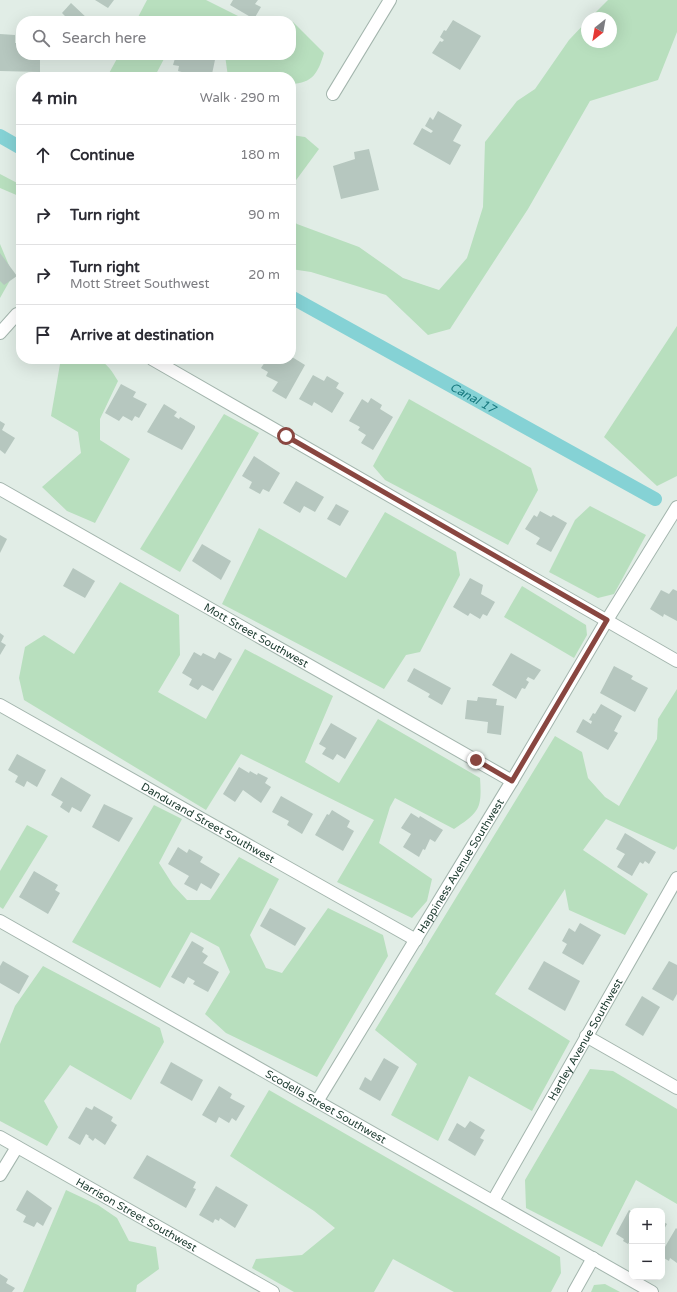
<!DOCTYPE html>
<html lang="en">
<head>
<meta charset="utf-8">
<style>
  body { margin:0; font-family:"Varela Round",sans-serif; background:#f2f2f3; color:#2b2b33 }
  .controls { position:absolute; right:12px; bottom:12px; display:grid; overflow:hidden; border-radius:8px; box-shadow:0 4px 16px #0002 }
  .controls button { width:36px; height:36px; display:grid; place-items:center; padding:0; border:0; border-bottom:1px solid #e1e1e2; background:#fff; color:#2b2b33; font:20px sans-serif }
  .compass { position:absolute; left:581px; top:12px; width:36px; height:36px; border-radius:50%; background:#fff; box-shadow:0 4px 16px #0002; rotate:211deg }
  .stop { position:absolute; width:12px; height:12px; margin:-9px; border:3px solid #894640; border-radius:50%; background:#fff }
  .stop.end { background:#894640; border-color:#fff; box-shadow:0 1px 4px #0008 }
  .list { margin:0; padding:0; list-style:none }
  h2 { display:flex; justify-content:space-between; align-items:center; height:52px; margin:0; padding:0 16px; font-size:17px }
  h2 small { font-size:13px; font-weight:400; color:#7c7c81 }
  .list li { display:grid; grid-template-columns:26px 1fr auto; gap:12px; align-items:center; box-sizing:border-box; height:60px; padding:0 16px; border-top:1px solid #e1e1e2 }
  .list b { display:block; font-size:15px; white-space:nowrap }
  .list p { margin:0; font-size:13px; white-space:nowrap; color:#7c7c81 }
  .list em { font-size:13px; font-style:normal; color:#7c7c81 }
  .icon { flex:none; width:22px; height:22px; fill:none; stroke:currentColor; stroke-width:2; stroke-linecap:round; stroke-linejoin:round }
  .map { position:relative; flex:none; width:677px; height:1292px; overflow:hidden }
  .search { position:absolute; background:#fff; box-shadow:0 4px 16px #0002; left:16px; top:16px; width:280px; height:44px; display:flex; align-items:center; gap:10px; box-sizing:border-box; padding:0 14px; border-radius:16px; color:#7c7c81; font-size:15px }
  .panel { position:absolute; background:#fff; box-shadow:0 4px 16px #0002; left:16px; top:72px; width:280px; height:292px; border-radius:16px }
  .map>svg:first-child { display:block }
  .green { fill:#b8dfbe }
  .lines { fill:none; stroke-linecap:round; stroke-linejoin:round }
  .canal { stroke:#85d2d5; stroke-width:14 }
  .building { fill:#b6c7bf }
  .minor-casing { stroke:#a3b5ad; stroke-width:14 }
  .minor { stroke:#fff; stroke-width:12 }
  .route { stroke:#894640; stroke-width:5 }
  .labels { text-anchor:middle; stroke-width:3; stroke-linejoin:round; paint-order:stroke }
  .street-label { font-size:11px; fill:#203e33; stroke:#f2f9f4 }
  .water-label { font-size:12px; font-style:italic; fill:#16787e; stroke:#f2f9f4 }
</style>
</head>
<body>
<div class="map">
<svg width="677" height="1292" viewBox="0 0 677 1292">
  <rect width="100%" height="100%" fill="#e1ede6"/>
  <!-- green -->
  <g class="green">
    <path d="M147,0h59l42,21h-112z"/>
    <path d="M608,0h69v32l-19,48 -68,21 -62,108 -78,120 -22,6 -42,-40 -75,-23 -20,-3v-50l6,5 62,23 44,31 36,12 28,-32 16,-51 2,-65 32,-41 18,-12 34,-49 18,-19v21h24v-24h-21z"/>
    <path d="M293,22l31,31c-6,20 -11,30 -33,31v-7h-63l-3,-22h66v-32z"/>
    <path d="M119,55h47l-11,21 2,1h-50z"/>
    <path d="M291,135l14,2 14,12 -28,38z"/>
    <path d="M0,174l21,11v12l-21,-9z"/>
    <path d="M0,244l13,31 -13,23z"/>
    <path d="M677,326v150l-20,10 -53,-49z"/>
    <path d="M77,359c24,0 28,0 41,22l-18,38v21l30,19 -35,64 -28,-12 -25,-24 39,-34 -3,-21 -27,-16 9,-52z"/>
    <path d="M409,399l122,69 7,22 -30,55 -123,-65 -12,-14z"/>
    <path d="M224,414l35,19 -79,139 -40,-23z"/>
    <path d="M590,506l56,29 -32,59 -16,4 -49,-26 26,-52z"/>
    <path d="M385,512l71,40 4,23 -40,77 -14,3 -22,34 -162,-85 37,-76 87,50z"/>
    <path d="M120,582l59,33 1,40 -22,37 48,27 39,-70 88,47 -28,66 34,21 39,-64 102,59c2,30 0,34 -26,51l-59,-31 -5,9 -11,36 53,36 -5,22 -15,17 -75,-36 37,-62 -133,-66 -35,56 -182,-110 -5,-22 6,-31 19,-12 30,19z"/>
    <path d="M522,586l64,39 1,10 -13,23 -70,-41z"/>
    <path d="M677,689v157l-3,4 -68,-31 -23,31 65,44 -23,41 -56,-25 -4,-21 -70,105 75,47 -38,70 -63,-35 -31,65 -47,-26 26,-51 -42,-34 180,-294 27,16 6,26 17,19 14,9 38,-67 1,-20z"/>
    <path d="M154,805l28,14 -23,44 14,22 14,15h23l29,-43 40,22 -29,56 16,33 16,5 46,-65 55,27 5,21 -71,121 -91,-44 -21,-19 25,-42 -11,-25 -28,-15 -31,56 -88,-46z"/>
    <path d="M27,825l21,11 -45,73 -3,-2v-36z"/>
    <path d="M43,966l117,62 4,14 -33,58 -61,-35 -26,36 14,26 -11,19 -47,-25v-77l15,-38z"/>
    <path d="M590,1069l23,2 64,38v95l-41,-24 -34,67 -76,-39 -1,-28z"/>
    <path d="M269,1090l291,167 1,16 -10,19h-97l-61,-33 -19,33h-80l-42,-24 4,-9 46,-4 33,-27 -21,-17 -84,-55z"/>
    <path d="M66,1190l32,15 19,13 12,23 27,6 3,22 -22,16 -1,7h-113z"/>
    <path d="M605,1284l15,8h-29l3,-7z"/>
  </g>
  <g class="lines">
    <!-- canal -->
    <g class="canal">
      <path d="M0,136l21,12"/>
      <path id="s1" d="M291,297l364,202"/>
    </g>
  </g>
  <!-- building -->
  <g class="building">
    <path d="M95,0h19l-6,8z"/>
    <path d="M233,0h25l-3,4 6,3 -7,12 -24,-14z"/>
    <path d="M71,3l18,17 -1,1h-24l3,-3 -5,-5z"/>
    <path d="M453,20l28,16 -21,34 -28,-17 8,-12 2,1 2,-2 -4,-3 4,-7 2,1z"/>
    <path d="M0,34l15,1v8h6v12h19v17l-40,-1z"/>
    <path d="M176,55h40l-4,19 7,3h-19l-22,-6 1,-5 -6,-1z"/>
    <path d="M438,111l24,14 -9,16 8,4 -11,20 -37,-21 9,-16 9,5 2,-2 -8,-5 5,-9 3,3z"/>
    <path d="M369,149l10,41 -38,9 -8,-33 22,-7 -1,-7z"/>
    <path d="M0,253l17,23 -13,9 -4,-4z"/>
    <path d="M291,351l3,2 -2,4 13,8 -19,34 -14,-8 6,-9 -12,-6 2,-4 -7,-4 6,-9h24z"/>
    <path d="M313,375l11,6 3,-5 12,7 -3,5 8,5 -12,20 -18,-11 -2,4 -13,-7z"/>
    <path d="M121,384l15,8 -3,5 14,7 -8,14 -4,-2 -3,5 -9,-5 -4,5 -14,-8z"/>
    <path d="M371,398l11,7 -2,4 13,8 -20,33 -12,-7 5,-8 -8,-5 2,-3 -11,-6 13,-22 6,4z"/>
    <path d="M164,404l13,8 -3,4 5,3 1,-2 15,9v2l-13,22 -35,-18z"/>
    <path d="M0,421l5,3 -3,6 13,8 -10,16 -5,-4z"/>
    <path d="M254,456l26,17 -11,19 -6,-3 -3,5 -11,-6 3,-6 -10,-6z"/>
    <path d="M296,481l28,16 -9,15 -11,-6 -4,7 -17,-10z"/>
    <path d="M336,504l13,7 -9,15 -13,-7z"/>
    <path d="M540,511l11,6 2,-2 14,8 -16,29 -15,-8 4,-6 -15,-9 9,-14 3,2z"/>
    <path d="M0,535l7,4 -7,14z"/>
    <path d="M202,544l29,17 -10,19 -29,-19z"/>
    <path d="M73,568l22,13 -10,17 -22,-12z"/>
    <path d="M470,578l13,7 -2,9 14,8 -8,14 -4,-2 -3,5 -10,-6 -2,3 -15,-9z"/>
    <path d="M673,589l4,2v30l-13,-7 -1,3 -13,-8 11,-19 8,4z"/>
    <path d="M0,633l4,3 -3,6 5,3 -6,10z"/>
    <path d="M194,652l7,4 2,-3 12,6 4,-7 13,7 -19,32 -11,-6 -4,5 -9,-5 3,-6 -10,-6z"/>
    <path d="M511,653l30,17 -7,10 -6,-3 -2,3 3,2 -4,7 -3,-1 -6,11 -24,-14z"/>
    <path d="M614,666l19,10 -2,3 17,9 -13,24 -35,-19z"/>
    <path d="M414,668l37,20 -9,17 -14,-8 2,-3 -23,-13z"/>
    <path d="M478,697l19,2 -1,6 8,1 -3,29 -14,-2 1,-11 -23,-3 2,-19 10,1z"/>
    <path d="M601,704l21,12 -8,15 4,2 -10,17 -32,-18 7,-13 8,5 1,-3 -3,-1 4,-7 2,1z"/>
    <path d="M331,723l26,15 -12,21 -8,-5 -4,6 -11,-6 4,-6 -7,-4z"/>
    <path d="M17,754l29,16 -9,17 -10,-6 -3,6 -9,-5 3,-6 -10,-6z"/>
    <path d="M239,767l10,6 1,-2 7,4 1,-2 10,5 -3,5 6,4 -10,16 -18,-13 -8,12 -12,-8z"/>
    <path d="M61,777l30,18 -10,17 -9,-5 -3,6 -9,-6 3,-5 -12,-7z"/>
    <path d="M281,796l32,18 -11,20 -15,-9 2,-4 -17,-9z"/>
    <path d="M104,804l29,14 -14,24 -27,-15z"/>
    <path d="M332,810l18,11 -3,6 7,4 -11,20 -28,-16 12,-21 2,1z"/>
    <path d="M411,813l8,5 1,-2 23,14 -8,12 -5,-3 -5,11 -2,-1 -4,8 -16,-10 8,-13 -10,-6z"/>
    <path d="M625,833l31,19 -7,12 -4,-3 -2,3 -3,-2 -8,14 -15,-9 8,-13 -9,-5z"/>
    <path d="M178,847l9,6 2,-4 14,8 -3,5 20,12 -9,15 -10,-6 -4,8 -13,-7 5,-8 -21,-12z"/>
    <path d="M34,871l24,14 -3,5 5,3 -12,21 -29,-17z"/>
    <path d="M270,908l36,20 -11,18 -35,-20z"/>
    <path d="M580,923l21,12 -18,30 -21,-12 5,-9 -5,-3 7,-13 6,4z"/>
    <path d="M192,941l12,7 -2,4 6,4 -5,7 16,9 -11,20 -15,-8 2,-3 -7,-4 -4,7 -13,-7z"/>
    <path d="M3,961l26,15 -10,18 -19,-11v-17z"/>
    <path d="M544,961l36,20 -15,30 -37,-22z"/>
    <path d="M669,961l8,4v29l-4,7 -21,-12z"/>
    <path d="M642,996l18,11 -17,29 -18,-11z"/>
    <path d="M384,1058l15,9 -19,34 -21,-12 6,-12 6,4z"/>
    <path d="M171,1062l32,18 -11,21 -32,-18z"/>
    <path d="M219,1086l13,8 -2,4 15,8 -9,15 -4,-3 -3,5 -10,-6 -3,6 -14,-8z"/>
    <path d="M94,1106l19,11 -2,4 6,4 -12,20 -10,-7 -2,3 -5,-4 1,-1 -3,-2 -6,11 -12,-7 18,-31 6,3z"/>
    <path d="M470,1121l15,9 -5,8 4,2 -9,16 -27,-16 9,-17 8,5z"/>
    <path d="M147,1155l49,27 -3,6 3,1 -10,19 -53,-30z"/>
    <path d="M216,1186l32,19 -13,23 -15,-10 -1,3 -4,-2 -2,4 -14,-8z"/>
    <path d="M27,1190l25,18 -9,18 -6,-4 -3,5 -11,-5 3,-6 -10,-6z"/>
    <path d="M629,1210l3,2v31l-2,-2 -2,3 -5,-3 1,-2 -8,-5z"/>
    <path d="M662,1221l5,3 -5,9z"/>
    <path d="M676,1228l1,1v34l-7,-5 -1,3 -7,-4v-5z"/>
    <path d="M0,1274l8,5 -2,4 9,5 -3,4h-12z"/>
  </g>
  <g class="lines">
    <!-- minor casing -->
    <g class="minor-casing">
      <g id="minor">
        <path d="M333,94l57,-94"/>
        <path d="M0,333l17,-19 4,-1"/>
        <path d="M152,359l525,302"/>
        <path id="s2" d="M0,489l512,292"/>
        <path id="s3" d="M0,705l416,235"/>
        <path id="s4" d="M0,921l652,371"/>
        <path d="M586,1036l91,52"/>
        <path id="s5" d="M318,1100l194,-319 95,-161 70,-113"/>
        <path id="s6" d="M0,1137l273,155"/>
        <path d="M0,1175l17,-28"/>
        <path id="s7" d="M493,1201l184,-323"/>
        <path d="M574,1292l19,-34"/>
      </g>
    </g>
    <!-- minor -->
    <use href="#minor" class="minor"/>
  </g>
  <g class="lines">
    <!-- route -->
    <path class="route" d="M286,436l321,184 -95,161 -36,-21"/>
  </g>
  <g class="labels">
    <!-- street labels -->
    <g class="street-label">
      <text dy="4" stroke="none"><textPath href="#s2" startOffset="295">Mott Street Southwest</textPath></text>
      <text dy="4" stroke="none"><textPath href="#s3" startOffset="239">Dandurand Street Southwest</textPath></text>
      <text dy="4" stroke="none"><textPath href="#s5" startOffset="274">Happiness Avenue Southwest</textPath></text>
      <text dy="4" stroke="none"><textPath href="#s7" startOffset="186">Hartley Avenue Southwest</textPath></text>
      <text dy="4" stroke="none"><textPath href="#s4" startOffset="375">Scodella Street Southwest</textPath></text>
      <text dy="4" stroke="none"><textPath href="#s6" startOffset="157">Harrison Street Southwest</textPath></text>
    </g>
    <!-- water labels -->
    <g class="water-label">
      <text dy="4" stroke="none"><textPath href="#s1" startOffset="208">Canal 17</textPath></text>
    </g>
  </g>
</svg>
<div class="controls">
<button>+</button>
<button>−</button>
</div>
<svg class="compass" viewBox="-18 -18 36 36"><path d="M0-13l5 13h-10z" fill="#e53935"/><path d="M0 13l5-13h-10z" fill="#7c7c81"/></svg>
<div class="stop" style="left:286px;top:436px"></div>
<div class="stop end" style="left:476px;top:760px"></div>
<div class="search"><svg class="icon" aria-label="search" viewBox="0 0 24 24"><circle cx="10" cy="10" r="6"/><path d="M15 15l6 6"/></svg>Search here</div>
<section class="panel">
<h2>4 min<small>Walk · 290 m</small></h2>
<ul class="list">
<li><svg class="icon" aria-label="ahead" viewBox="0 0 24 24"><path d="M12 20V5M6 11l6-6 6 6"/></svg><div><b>Continue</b></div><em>180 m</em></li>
<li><svg class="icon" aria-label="right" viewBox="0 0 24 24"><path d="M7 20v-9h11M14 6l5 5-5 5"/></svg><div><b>Turn right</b></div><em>90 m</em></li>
<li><svg class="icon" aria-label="right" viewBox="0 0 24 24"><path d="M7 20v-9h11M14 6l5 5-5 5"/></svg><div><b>Turn right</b><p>Mott Street Southwest</p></div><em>20 m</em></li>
<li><svg class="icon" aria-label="arrive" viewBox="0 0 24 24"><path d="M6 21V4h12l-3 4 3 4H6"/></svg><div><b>Arrive at destination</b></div></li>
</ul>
</section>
</div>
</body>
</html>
